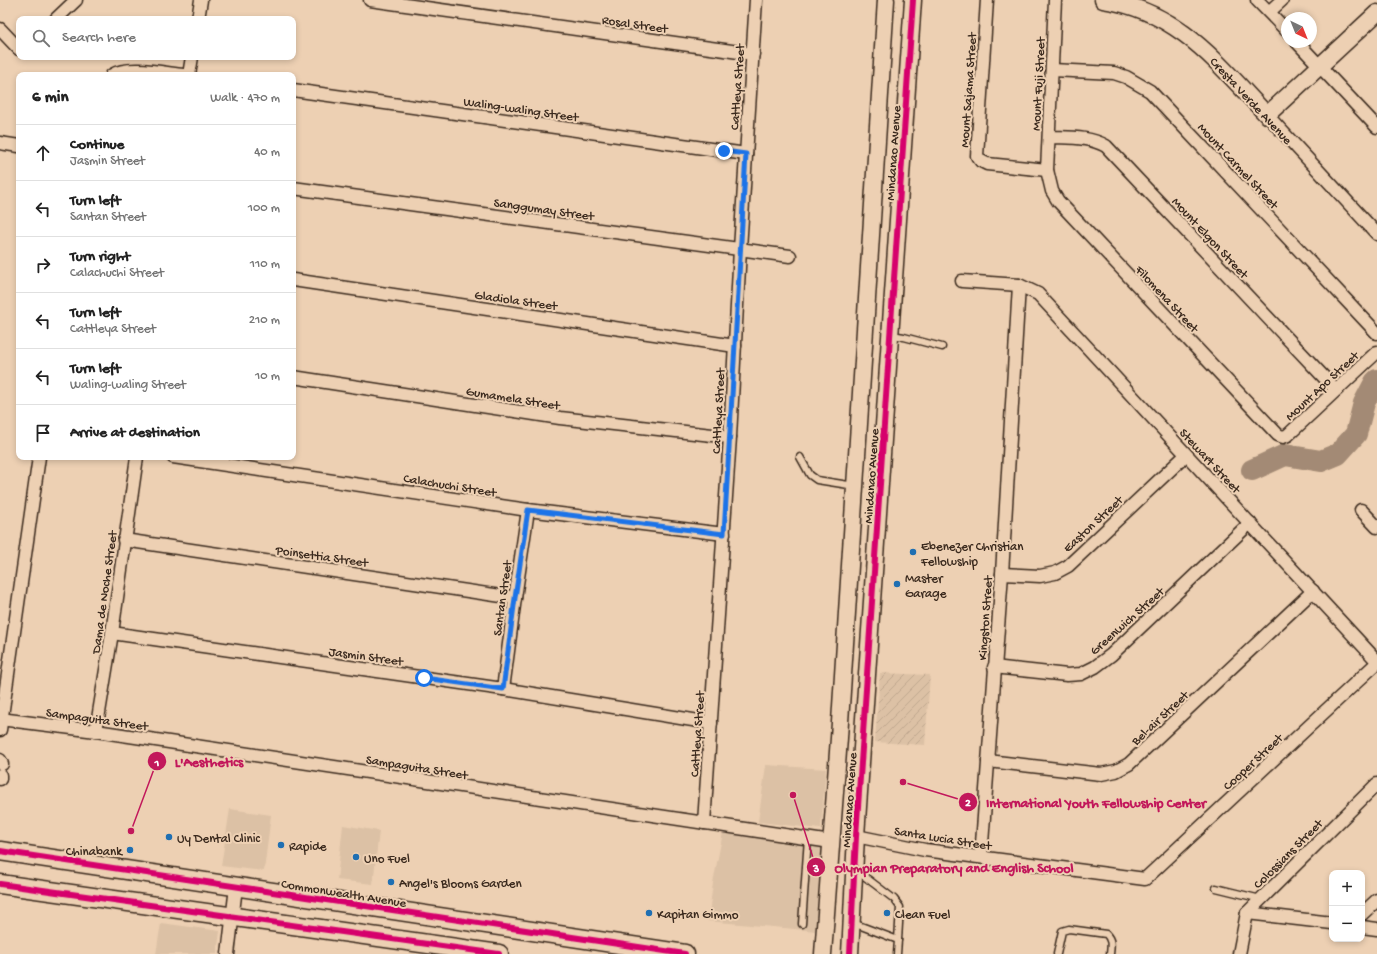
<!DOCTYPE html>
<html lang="en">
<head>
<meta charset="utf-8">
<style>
  body { margin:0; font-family:"Gochi Hand",sans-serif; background:#f6f6f6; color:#222 }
  .controls { position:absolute; right:12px; bottom:12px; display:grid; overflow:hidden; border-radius:8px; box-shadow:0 2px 6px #0003 }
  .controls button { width:36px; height:36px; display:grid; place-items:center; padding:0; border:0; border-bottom:1px solid #e0e0e0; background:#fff; color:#222; font:20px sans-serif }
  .compass { position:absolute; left:1281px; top:12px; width:36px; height:36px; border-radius:50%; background:#fff; box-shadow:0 2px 6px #0003; rotate:137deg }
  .stop { position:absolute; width:12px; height:12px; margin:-9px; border:3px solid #1a73e8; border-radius:50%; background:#fff }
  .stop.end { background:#1a73e8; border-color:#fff; box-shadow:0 1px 4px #0008 }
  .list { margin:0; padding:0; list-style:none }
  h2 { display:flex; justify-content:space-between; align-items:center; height:52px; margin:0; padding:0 16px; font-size:17px }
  h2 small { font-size:13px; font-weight:400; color:#767676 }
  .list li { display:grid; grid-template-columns:26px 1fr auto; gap:12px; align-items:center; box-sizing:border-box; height:56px; padding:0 16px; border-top:1px solid #e0e0e0 }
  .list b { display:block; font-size:15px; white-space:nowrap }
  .list p { margin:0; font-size:13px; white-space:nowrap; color:#767676 }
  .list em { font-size:13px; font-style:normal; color:#767676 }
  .icon { flex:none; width:22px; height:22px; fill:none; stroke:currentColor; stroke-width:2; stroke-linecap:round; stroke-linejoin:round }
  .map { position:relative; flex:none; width:1377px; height:954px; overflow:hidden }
  .search { position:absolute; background:#fff; box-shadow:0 2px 6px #0003; left:16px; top:16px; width:280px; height:44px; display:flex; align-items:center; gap:10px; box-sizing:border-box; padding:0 14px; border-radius:8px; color:#767676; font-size:15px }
  .panel { position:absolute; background:#fff; box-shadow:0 2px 6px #0003; left:16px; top:72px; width:280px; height:388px; border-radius:8px }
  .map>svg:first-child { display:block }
  .built { fill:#dcc1a5 }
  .industrial { fill:url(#industrial-furrows) }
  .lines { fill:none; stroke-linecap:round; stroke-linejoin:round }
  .river { stroke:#a38a74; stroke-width:22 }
  .lane-casing { stroke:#3b2a1e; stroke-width:9 }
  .street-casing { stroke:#3b2a1e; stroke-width:15 }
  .secondary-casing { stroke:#3b2a1e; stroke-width:19 }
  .primary-casing { stroke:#3b2a1e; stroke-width:21 }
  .lane { stroke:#edd0b3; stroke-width:6 }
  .street { stroke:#edd0b3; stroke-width:12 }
  .secondary { stroke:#edd0b3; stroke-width:16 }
  .primary { stroke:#edd0b3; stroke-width:18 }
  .cycleway-casing { stroke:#edd0b3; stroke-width:8 }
  .cycleway { stroke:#d6006c; stroke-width:6 }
  .route { stroke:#1a73e8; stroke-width:5 }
  .poi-dot { fill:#1f6fb2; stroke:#edd0b3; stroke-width:1.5 }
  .labels { text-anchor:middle; stroke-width:4; stroke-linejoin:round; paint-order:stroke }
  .street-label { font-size:13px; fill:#3b2a1e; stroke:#edd0b3 }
  .poi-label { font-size:13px; fill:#3b2a1e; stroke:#edd0b3; text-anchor:start }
  .leader { fill:none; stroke:#c2185b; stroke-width:1.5 }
  .callout-dot { fill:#c2185b; stroke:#edd0b3; stroke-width:1.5 }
  .mark-label { font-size:12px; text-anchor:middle; font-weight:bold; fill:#fff }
  .callout-label { font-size:14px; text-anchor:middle; font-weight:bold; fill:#c2185b; stroke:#edd0b3; stroke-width:4; stroke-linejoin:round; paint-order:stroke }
</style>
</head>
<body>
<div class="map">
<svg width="1377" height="954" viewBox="0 0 1377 954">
  <defs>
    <pattern id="industrial-furrows" width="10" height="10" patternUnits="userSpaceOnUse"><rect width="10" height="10" fill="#dcc1a5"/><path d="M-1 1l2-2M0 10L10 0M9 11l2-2" fill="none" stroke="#bea68e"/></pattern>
  </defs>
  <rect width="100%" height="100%" fill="#edd0b3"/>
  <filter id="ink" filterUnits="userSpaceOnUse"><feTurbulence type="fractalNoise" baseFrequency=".025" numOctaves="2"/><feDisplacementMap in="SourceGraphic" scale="8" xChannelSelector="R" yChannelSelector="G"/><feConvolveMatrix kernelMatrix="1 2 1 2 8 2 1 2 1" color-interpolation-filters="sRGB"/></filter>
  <g filter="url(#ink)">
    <!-- built -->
    <g class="built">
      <path d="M766,765l60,4 -5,60 -63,-7z"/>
      <path d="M230,809l41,6 -7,56 -43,-5z"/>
      <path d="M343,825l36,6 -6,53 -36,-4z"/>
      <path d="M723,832l100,12 -5,43 -2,44 -108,-10 5,-38z"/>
      <path d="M161,923l59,8 -3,23h-61z"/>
    </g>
    <!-- industrial -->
    <path class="industrial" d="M880,673l50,2 -5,70 -50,-3z"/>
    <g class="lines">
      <!-- river -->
      <path class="river" d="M1252,470l33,-15 36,6 17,-7 18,-20 8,-31 11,-21 2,-2"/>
      <!-- lane casing -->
      <g class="lane-casing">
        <g id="lane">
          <path d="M892,335l12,2 38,10"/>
          <path d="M800,457l10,18 7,5 38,6"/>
          <path d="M856,870l38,29 6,8 -2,33"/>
          <path d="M1216,888l45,11"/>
          <path d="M853,923l45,17 -1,14"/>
          <path d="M802,924l6,-86"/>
          <path d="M1057,954l5,-23 7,-2 37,5c6,6 5,11 4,20"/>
        </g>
      </g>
      <!-- street casing -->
      <g class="street-casing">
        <g id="street">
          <path d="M370,0l383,54"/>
          <path d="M987,0l-10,156 4,5 6,3 60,6"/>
          <path d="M1055,0l-8,170 5,21 6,10 220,234 5,2 5,-2 89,-83"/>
          <path d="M1257,0l30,31"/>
          <path d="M1269,12l13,-12"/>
          <path d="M56,19l20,-19"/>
          <path d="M198,19l3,-19"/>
          <path d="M0,29l19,20"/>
          <path d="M1297,42l80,85"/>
          <path d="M1052,70l62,3 12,4 24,14 227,242"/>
          <path d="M112,75c16,-10 52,-2 71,0"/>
          <path d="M189,75l3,-18"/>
          <path d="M293,90l453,64"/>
          <path d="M1267,115l110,119"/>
          <path d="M1049,137c20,1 39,-1 57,9l230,244"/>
          <path d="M0,143l19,3"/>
          <path d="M293,188l497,68"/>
          <path d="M293,280l442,66"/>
          <path d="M962,281l57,4 19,9 339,367"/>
          <path d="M293,377l267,41 170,19"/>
          <path d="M173,457l355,53 196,24"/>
          <path d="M1361,510l16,17"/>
          <path d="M124,540l391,58"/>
          <path d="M1002,574l38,2 15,-3 13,-7 118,-111"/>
          <path d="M112,633l391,56 208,34"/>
          <path d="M994,667l73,8 14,-1 14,-7 16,-12 139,-132"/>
          <path d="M503,689l12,-91 13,-88"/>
          <path d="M0,719l96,12 735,111"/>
          <path d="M0,730l39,-273"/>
          <path d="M96,731l16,-98 25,-176"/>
          <path d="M0,760l2,4"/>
          <path d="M988,761l113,13 15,-3 13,-7 184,-173"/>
          <path d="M0,779v-4"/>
          <path d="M704,823l26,-386 10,-188 16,-249"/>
          <path d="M856,836l69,14 220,29 232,-216"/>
          <path d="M981,857l21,-283 17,-289"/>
          <path d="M1247,913l85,10"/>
          <path d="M1362,914l15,-14"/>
          <path d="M1362,927l15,2"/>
          <path d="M228,954l8,-67"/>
          <path d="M1239,954l8,-41 130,-129"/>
        </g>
      </g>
      <!-- secondary casing -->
      <g class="secondary-casing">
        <g id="secondary">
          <path d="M1103,0c75,10 115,64 164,115l110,-102"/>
          <path d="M823,954l16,-216 47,-738"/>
          <path d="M850,954l6,-118 57,-836"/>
        </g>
      </g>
      <!-- primary casing -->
      <g class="primary-casing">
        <g id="primary">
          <path d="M0,851l685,103"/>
          <path d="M0,884l499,70"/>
        </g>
      </g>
      <!-- lane -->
      <use href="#lane" class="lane"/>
      <!-- street -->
      <use href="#street" class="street"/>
      <!-- secondary -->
      <use href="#secondary" class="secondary"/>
      <!-- primary -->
      <use href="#primary" class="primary"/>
      <!-- cycleway casing -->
      <g class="cycleway-casing">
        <g id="cycleway">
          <path d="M0,851l685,103"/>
          <path d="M0,884l499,70"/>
          <path d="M850,954l6,-118 57,-836"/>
        </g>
      </g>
      <!-- cycleway -->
      <use href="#cycleway" class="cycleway"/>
    </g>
  </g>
  <g class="lines" filter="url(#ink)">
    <!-- route -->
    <path class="route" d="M424,678l79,11 12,-91 13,-88 196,24 22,-380 -22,-3"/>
  </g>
  <!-- markers -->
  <g class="poi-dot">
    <circle cx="913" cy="552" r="4"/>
    <circle cx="897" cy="584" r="4"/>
    <circle cx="169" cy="837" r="4"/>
    <circle cx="281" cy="845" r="4"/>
    <circle cx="130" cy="850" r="4"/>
    <circle cx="356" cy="857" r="4"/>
    <circle cx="391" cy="882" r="4"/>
    <circle cx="649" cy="913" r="4"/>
    <circle cx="887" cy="913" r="4"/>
  </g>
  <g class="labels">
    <!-- street labels -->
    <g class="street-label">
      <text transform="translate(635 23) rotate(8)" y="5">Rosal Street</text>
      <text transform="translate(1037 84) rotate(-87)" y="5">Mount Fuji Street</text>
      <text transform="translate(736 87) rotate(-86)" y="5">Cattleya Street</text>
      <text transform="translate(967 90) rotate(-86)" y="5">Mount Sajama Street</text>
      <text transform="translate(1252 100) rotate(47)" y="5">Cresta Verde Avenue</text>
      <text transform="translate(521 108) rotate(8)" y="5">Waling-waling Street</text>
      <text transform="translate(892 153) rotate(-86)" y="5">Mindanao Avenue</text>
      <text transform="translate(1239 165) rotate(47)" y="5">Mount Carmel Street</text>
      <text transform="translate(544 208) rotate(8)" y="5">Sanggumay Street</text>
      <text transform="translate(1211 237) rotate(47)" y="5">Mount Elgon Street</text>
      <text transform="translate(1168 298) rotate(47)" y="5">Filomena Street</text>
      <text transform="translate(516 299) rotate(8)" y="5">Gladiola Street</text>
      <text transform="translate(1321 385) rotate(-43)" y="5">Mount Apo Street</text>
      <text transform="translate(513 397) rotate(9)" y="5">Gumamela Street</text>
      <text transform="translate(717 411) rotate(-87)" y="5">Cattleya Street</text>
      <text transform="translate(1211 460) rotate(47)" y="5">Stewart Street</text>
      <text transform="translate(870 476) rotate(-86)" y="5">Mindanao Avenue</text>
      <text transform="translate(450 484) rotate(9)" y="5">Calachuchi Street</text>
      <text transform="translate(1092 523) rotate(-43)" y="5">Easton Street</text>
      <text transform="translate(322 555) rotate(8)" y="5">Poinsettia Street</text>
      <text transform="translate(103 592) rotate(-82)" y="5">Dama de Noche Street</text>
      <text transform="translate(501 598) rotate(-82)" y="5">Santan Street</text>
      <text transform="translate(984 618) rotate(-86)" y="5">Kingston Street</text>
      <text transform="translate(1126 620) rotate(-42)" y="5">Greenwich Street</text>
      <text transform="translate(366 655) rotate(8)" y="5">Jasmin Street</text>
      <text transform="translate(1159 717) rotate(-43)" y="5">Bel-air Street</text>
      <text transform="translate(97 718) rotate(8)" y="5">Sampaguita Street</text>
      <text transform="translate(696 734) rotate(-86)" y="5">Cattleya Street</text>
      <text transform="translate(1252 761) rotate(-43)" y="5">Cooper Street</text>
      <text transform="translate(417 766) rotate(9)" y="5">Sampaguita Street</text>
      <text transform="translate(848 800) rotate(-86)" y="5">Mindanao Avenue</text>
      <text transform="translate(943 837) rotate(9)" y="5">Santa Lucia Street</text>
      <text transform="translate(1287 853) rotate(-45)" y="5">Colossians Street</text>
      <text transform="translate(344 892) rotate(9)" y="5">Commonwealth Avenue</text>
    </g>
    <!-- poi labels -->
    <g class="poi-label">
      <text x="921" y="550">Ebenezer Christian<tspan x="921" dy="15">Fellowship</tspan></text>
      <text x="905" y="582">Master<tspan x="905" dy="15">Garage</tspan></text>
      <text x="177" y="842">Uy Dental Clinic</text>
      <text x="289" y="850">Rapide</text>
      <text x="122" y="855" text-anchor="end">Chinabank</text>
      <text x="364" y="862">Uno Fuel</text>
      <text x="399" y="887">Angel's Blooms Garden</text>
      <text x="657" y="918">Kapitan Gimmo</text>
      <text x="895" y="918">Clean Fuel</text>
    </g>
  </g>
  <!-- callouts -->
  <path class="leader" d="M131 831L157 761M903 782L968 802M793 795L816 867"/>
  <g class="callout-dot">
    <circle cx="131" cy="831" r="4"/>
    <circle cx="903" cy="782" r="4"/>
    <circle cx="793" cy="795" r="4"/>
    <circle cx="157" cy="761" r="10"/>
    <circle cx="968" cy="802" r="10"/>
    <circle cx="816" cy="867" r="10"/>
  </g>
  <g class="mark-label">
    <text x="157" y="766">1</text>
    <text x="968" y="806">2</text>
    <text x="816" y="872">3</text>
  </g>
  <g class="callout-label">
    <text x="209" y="766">L'Aesthetics</text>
    <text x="1096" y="807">International Youth Fellowship Center</text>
    <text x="954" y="872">Olympian Preparatory and English School</text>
  </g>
</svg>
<div class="controls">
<button>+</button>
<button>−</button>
</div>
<svg class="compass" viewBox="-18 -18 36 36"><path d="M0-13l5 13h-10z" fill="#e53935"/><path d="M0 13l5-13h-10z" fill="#767676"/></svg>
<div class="stop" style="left:424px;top:678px"></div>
<div class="stop end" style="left:724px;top:151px"></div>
<div class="search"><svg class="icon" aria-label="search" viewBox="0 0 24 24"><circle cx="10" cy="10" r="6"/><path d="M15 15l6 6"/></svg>Search here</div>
<section class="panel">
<h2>6 min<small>Walk · 470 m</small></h2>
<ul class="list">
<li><svg class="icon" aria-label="ahead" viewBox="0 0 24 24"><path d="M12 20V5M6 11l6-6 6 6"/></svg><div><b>Continue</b><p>Jasmin Street</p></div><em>40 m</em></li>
<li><svg class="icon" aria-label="left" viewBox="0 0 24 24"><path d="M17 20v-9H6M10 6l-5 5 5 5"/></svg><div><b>Turn left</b><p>Santan Street</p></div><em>100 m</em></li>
<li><svg class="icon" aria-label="right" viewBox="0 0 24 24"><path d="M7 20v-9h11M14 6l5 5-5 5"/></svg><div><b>Turn right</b><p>Calachuchi Street</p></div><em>110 m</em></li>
<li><svg class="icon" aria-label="left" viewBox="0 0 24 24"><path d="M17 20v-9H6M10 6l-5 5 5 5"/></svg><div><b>Turn left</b><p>Cattleya Street</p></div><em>210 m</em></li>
<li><svg class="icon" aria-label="left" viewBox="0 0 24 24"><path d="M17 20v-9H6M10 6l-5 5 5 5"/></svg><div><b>Turn left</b><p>Waling-waling Street</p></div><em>10 m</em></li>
<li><svg class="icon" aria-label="arrive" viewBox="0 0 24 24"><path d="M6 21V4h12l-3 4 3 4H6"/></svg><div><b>Arrive at destination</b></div></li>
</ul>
</section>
</div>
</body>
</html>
